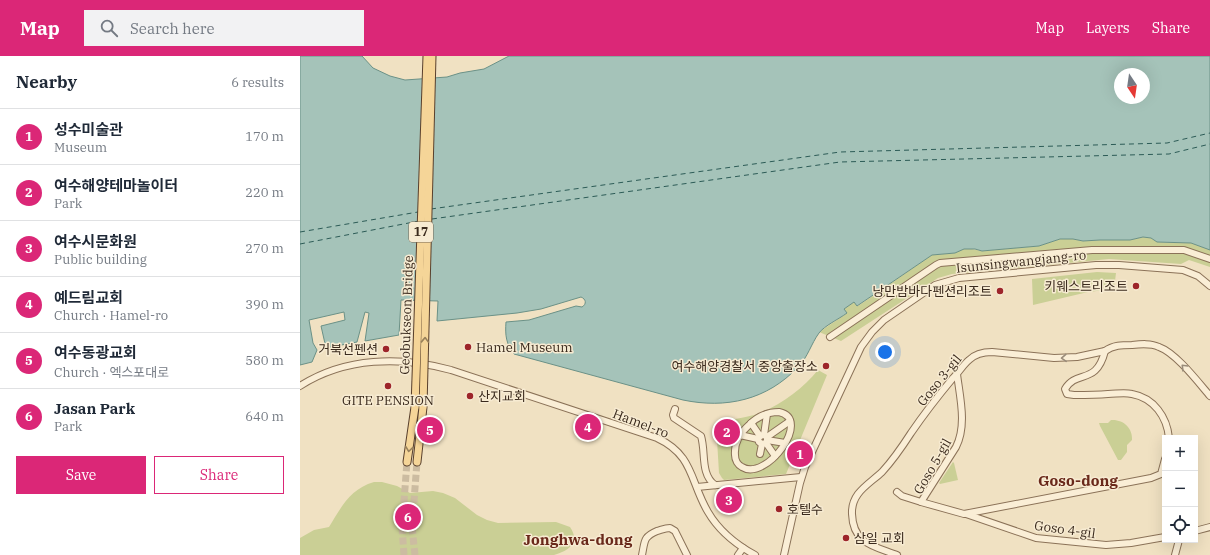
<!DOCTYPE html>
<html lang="en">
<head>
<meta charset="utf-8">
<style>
  body { margin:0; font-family:"IBM Plex Serif","Noto Sans KR",serif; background:#f2f2f3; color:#1f2937 }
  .controls { position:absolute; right:12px; bottom:12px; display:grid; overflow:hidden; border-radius:0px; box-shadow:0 4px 16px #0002 }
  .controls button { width:36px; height:36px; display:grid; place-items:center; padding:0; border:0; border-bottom:1px solid #e0e1e3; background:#fff; color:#1f2937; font:20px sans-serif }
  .compass { position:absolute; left:814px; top:12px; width:36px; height:36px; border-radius:50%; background:#fff; box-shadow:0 4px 16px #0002; rotate:167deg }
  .you { position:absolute; left:585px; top:296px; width:14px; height:14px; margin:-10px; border:3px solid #fff; border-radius:50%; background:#1a73e8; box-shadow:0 0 0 6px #1a73e833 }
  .badge { display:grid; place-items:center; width:26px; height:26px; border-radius:50%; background:#db2777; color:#fff; font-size:13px; font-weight:700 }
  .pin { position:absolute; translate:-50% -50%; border:2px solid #fff; box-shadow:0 1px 4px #0006 }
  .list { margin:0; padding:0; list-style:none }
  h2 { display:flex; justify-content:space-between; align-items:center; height:52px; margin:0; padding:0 16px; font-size:17px }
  h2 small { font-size:13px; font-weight:400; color:#747a83 }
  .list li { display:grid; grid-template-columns:26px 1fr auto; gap:12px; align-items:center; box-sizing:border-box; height:56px; padding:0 16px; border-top:1px solid #e0e1e3 }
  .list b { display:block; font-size:15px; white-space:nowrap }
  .list p { margin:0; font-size:13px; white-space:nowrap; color:#747a83 }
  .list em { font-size:13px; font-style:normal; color:#747a83 }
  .actions { display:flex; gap:8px; padding:12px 16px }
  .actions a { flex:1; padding:9px 0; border:1px solid #db2777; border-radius:0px; text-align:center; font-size:14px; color:#db2777 }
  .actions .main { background:#db2777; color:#fff }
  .icon { flex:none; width:22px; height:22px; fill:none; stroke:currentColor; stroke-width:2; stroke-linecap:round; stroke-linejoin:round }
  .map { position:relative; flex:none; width:910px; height:499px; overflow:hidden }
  header { display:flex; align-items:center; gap:24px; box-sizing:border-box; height:56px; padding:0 20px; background:#db2777; color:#fff }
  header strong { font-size:19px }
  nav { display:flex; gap:22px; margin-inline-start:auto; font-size:14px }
  .search { width:280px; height:36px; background:#f2f2f3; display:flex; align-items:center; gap:10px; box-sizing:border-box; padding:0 14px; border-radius:0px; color:#747a83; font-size:15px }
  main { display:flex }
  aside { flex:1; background:#fff }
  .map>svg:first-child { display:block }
  .green { fill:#cacf95 }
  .water { fill:#a5c3b9; stroke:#6b9187; fill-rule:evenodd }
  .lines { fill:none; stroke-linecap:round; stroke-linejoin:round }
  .ferry { stroke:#2c5b56; stroke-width:1; stroke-dasharray:5 4; stroke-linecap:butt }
  .major-tunnel { stroke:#ccbca1; stroke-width:7; stroke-dasharray:7 3.5; stroke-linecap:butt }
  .minor-casing { stroke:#8b7258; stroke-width:8 }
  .major-casing { stroke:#59402d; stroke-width:9 }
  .minor { stroke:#faeed6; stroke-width:6 }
  .major { stroke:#f5d598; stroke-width:7 }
  .major-bridge-casing { stroke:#59402d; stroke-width:9; stroke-linecap:butt }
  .major-bridge { stroke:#f5d598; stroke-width:7 }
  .oneway { stroke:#98805a }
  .oneway2 { stroke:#9a8c7a }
  .poi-dot { fill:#9d252a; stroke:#f7ebd2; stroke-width:1.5 }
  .labels { text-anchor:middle; stroke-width:3; stroke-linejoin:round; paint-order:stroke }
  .shield { fill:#f7ebd2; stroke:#736453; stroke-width:1 }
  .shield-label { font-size:12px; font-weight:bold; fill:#3a2a1d }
  .street-label { font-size:13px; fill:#3a2a1d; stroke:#f7ebd2 }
  .poi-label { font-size:13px; fill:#3a2a1d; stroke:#f7ebd2; text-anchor:end }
  .quarter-label { font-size:15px; font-weight:bold; fill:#69281a; stroke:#f7ebd2 }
</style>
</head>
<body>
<header>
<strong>Map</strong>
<div class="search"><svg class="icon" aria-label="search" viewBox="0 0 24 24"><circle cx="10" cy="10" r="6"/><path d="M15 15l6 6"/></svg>Search here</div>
<nav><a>Map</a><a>Layers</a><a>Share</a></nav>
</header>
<main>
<aside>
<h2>Nearby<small>6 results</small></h2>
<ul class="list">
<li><span class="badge">1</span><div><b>성수미술관</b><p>Museum</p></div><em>170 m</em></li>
<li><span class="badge">2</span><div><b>여수해양테마놀이터</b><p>Park</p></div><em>220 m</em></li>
<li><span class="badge">3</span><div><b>여수시문화원</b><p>Public building</p></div><em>270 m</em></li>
<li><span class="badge">4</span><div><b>예드림교회</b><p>Church · Hamel-ro</p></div><em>390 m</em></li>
<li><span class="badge">5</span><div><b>여수동광교회</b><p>Church · 엑스포대로</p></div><em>580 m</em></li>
<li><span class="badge">6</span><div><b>Jasan Park</b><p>Park</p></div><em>640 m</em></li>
</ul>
<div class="actions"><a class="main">Save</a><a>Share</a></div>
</aside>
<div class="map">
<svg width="910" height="499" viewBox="0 0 910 499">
  <rect width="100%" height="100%" fill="#f0e1c2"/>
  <!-- green -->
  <g class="green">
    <path d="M843,181l8,1 6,4 34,1 19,7v17l-21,-7 -8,4 -72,-5 -157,15 -14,4 -97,63 -22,-9 27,-18 -2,-5 10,-7 4,4 74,-51 23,-2 5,-3 7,-2 15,3 57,-5 21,-7h13l10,2 17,-1h30z"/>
    <path d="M797,216l19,1 -2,16 -26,3 -55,13 -1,-26z"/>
    <path d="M518,314l9,5 -41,99 -62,6 -2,-2 -3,-5 -3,-50 3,-2c12,-1 24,-3 35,-6 24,-8 48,-25 64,-45z"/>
    <path d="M811,364c12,-1 22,8 21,20l-5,5v7l-6,8h-3l-18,-34 -1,-3h9z"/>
    <path d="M653,406l1,1 4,17 -18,4 -1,-1z"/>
    <path d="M74,426h8l15,4 13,7 23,-2 10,2 12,5 22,17 10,5 11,3 58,-1 14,5c11,16 -2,24 -16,28h-254v-17l14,-8 15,-3c13,-21 21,-38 45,-45z"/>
  </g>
  <!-- water -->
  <path class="water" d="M0,0h62l11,12 17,8 15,4 42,-3 13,-4 24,-4 25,-13h701v194l-19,-7 -34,-1 -6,-4 -8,-1 -13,3h-30l-17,1 -10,-2h-13l-21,7 -57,5 -7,-2h-11l-9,4 -23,2 -75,51 -3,-4 -10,7 3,4c-8,6 -23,13 -28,20 -8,11 -11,24 -21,34 -31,33 -72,42 -115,33l-169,-46c-8,-10 -9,-19 -8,-32l23,-2 47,-14 6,1c5,-3 4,-8 -1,-10l-40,12 -24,4 -80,8 1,-20 -37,-1 -2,35 -34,6 4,-28 -4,-1 -8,30 -31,6 -5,-22 24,-6 -1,-8 -35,8 4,23 4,7 -5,12 -12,3zM820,18h24v24h-24z"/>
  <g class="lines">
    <!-- ferry -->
    <g class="ferry">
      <path d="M131,153l409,-57 327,-9 43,-10"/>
      <path d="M132,163l408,-57 329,-8 41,-10"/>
      <path d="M0,176l118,-20"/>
      <path d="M0,188l119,-23"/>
    </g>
    <!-- major-tunnel -->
    <g class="major-tunnel">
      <path d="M104,499l-2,-28 5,-65"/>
      <path d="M115,499l-3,-28 5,-65"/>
    </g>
    <!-- minor casing -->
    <g class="minor-casing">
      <g id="minor">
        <path d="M530,281l106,-72 4,-2 152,-13h92l26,9"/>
        <path d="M805,295c-9,35 -28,18 -40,38l2,5 7,1c11,0 22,0 34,-1 8,0 16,-2 24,0 22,4 35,23 37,44"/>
        <path d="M657,318c3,24 10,51 -1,73l-35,55 43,12 187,-36 10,-4 4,-15"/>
        <path d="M0,330c45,-29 101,-30 151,-16l206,68c37,17 33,44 51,74 11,19 27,32 47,43"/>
        <path d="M375,353l-2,6 1,3 27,18c5,16 -1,38 14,49"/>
        <path d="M479,356c34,7 -13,70 -37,55 -4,-2 -7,-7 -7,-12 -1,-12 6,-23 14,-30 8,-8 19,-13 30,-13z"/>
        <path d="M451,367l9,13"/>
        <path d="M440,379l18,4"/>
        <path d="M464,379l3,-21"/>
        <path d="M467,381l23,-16"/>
        <path d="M467,384l18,3"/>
        <path d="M466,387l-4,1 -3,-2 -1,-3 2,-3 4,-1 3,2v3l-1,3 9,13"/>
        <path d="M460,398l2,-10"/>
        <path d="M397,431l104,-10"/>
        <path d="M597,436l5,4 19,6"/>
        <path d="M666,458l70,24 70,7 25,-2 34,-6"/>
        <path d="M895,475l15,-4"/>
        <path d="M342,499c3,-14 1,-18 15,-24 4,-1 8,-3 13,-3l5,3 12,24"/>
        <path d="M438,499l5,-7"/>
        <path d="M484,499l16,-72 5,-16 56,-120 11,-15 12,-12 51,-35 24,-7 137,-13h23l64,5 15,6 12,10"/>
        <path d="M597,499c-23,-9 -44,-11 -45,-41 -1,-21 16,-29 30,-42 11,-12 20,-25 29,-39 13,-19 27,-37 42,-55 6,-6 10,-13 16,-18 6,-6 15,-8 23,-8l62,6 23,-1 28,-6c8,-6 17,-6 27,-6 9,-1 19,-2 27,2 17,6 39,35 51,49"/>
        <path d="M875,499l4,-15"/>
      </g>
    </g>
    <!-- major casing -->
    <g class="major-casing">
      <g id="major">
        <path d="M107,406l8,-55"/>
        <path d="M117,406l6,-55"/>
      </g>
    </g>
    <!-- minor -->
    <use href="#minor" class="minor"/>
    <!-- major -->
    <use href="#major" class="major"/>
    <!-- major-bridge casing -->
    <g class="major-bridge-casing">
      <g id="major-bridge">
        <path d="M115,351l12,-351"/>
        <path d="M123,351l9,-351"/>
      </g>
    </g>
    <!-- major-bridge -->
    <use href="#major-bridge" class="major-bridge"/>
  </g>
  <!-- one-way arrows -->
  <defs><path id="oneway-chevron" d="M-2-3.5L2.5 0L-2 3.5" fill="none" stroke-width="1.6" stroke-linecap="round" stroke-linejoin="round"/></defs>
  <g class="oneway">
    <use href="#oneway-chevron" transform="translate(125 284) rotate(-88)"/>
    <use href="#oneway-chevron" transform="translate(109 393) rotate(98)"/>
  </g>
  <g class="oneway2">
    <use href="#oneway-chevron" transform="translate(764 302) rotate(177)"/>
    <use href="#oneway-chevron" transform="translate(884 311) rotate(-135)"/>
  </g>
  <!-- markers -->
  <g class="poi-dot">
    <circle cx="836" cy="230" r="4"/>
    <circle cx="700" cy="235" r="4"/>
    <circle cx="168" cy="291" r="4"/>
    <circle cx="86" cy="293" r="4"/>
    <circle cx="526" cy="310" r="4"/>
    <circle cx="88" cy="330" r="4"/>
    <circle cx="170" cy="340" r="4"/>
    <circle cx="479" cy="453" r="4"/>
    <circle cx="546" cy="482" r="4"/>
  </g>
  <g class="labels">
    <!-- shield labels -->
    <rect class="shield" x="109" y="166" width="24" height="20" rx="3"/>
    <g class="shield-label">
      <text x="121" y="180">17</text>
    </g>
    <!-- street labels -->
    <g class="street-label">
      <text transform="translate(721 205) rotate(-6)" y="5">Isunsingwangjang-ro</text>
      <text transform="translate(106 259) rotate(-88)" y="5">Geobukseon Bridge</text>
      <text transform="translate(639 324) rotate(-51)" y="5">Goso 3-gil</text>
      <text transform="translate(341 367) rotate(21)" y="5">Hamel-ro</text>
      <text transform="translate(632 410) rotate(-60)" y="5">Goso 5-gil</text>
      <text transform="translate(765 473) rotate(8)" y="5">Goso 4-gil</text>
    </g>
    <!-- poi labels -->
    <g class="poi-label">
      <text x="828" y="235">키웨스트리조트</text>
      <text x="692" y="240">낭만밤바다펜션리조트</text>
      <text x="176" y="296" text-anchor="start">Hamel Museum</text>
      <text x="78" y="298">거북선펜션</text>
      <text x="518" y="315">여수해양경찰서 중앙출장소</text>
      <text x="178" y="345" text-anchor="start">산지교회</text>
      <text x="88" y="349" text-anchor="middle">GITE PENSION</text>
      <text x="487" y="458" text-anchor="start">호텔수</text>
      <text x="554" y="487" text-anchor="start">삼일 교회</text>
    </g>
    <!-- quarter labels -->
    <g class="quarter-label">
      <text x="778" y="430">Goso-dong</text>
      <text x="278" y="489">Jonghwa-dong</text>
    </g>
  </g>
</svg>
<div class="controls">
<button>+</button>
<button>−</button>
<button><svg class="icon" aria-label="locate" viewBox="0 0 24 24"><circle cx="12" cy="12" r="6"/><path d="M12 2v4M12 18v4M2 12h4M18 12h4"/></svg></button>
</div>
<svg class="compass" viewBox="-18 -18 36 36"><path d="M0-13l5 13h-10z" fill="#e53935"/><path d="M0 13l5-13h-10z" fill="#747a83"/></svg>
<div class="you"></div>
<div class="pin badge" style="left:500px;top:398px">1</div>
<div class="pin badge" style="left:427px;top:376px">2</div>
<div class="pin badge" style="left:429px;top:444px">3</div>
<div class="pin badge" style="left:288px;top:371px">4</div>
<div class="pin badge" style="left:130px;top:374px">5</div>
<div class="pin badge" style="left:108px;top:461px">6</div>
</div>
</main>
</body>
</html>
